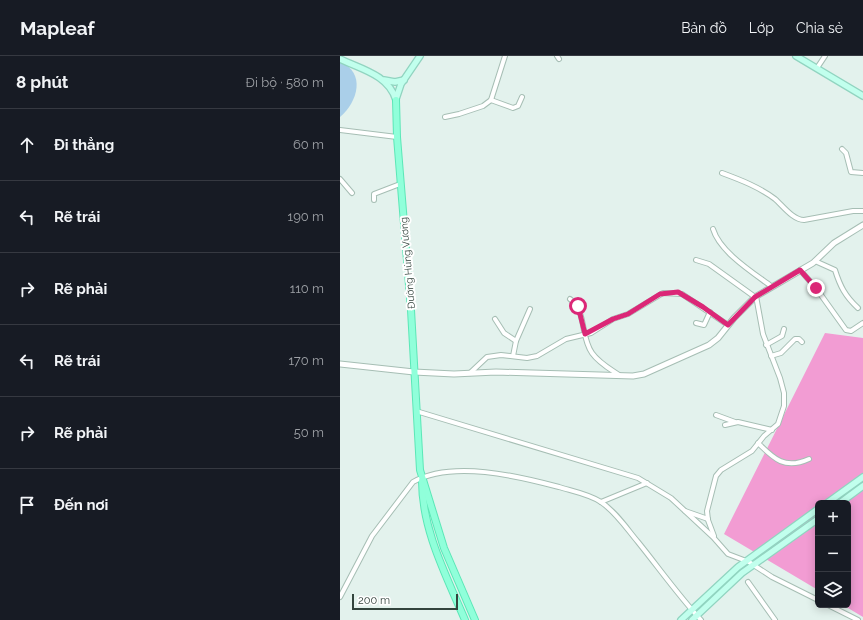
<!DOCTYPE html>
<html lang="vi">
<head>
<meta charset="utf-8">
<style>
  body { margin:0; font-family:Raleway,sans-serif; background:#20242c; color:#f1f3f6 }
  .controls { position:absolute; right:12px; bottom:12px; display:grid; overflow:hidden; border-radius:6px; box-shadow:0 2px 10px #0003 }
  .controls button { width:36px; height:36px; display:grid; place-items:center; padding:0; border:0; border-bottom:1px solid #363941; background:#171b24; color:#f1f3f6; font:20px sans-serif }
  .scale { position:absolute; left:12px; bottom:10px; width:106px; box-sizing:border-box; padding-left:4px; border:2px solid #33443d; border-top:0; font-size:11px; line-height:14px; white-space:nowrap; color:#33443d; -webkit-text-stroke:3px #fff; paint-order:stroke }
  .stop { position:absolute; width:12px; height:12px; margin:-9px; border:3px solid #db2777; border-radius:50%; background:#fff }
  .stop.end { background:#db2777; border-color:#fff; box-shadow:0 1px 4px #0008 }
  .list { margin:0; padding:0; list-style:none }
  h2 { display:flex; justify-content:space-between; align-items:center; height:52px; margin:0; padding:0 16px; font-size:17px }
  h2 small { font-size:13px; font-weight:400; color:#9ea1a6 }
  .list li { display:grid; grid-template-columns:26px 1fr auto; gap:12px; align-items:center; box-sizing:border-box; height:72px; padding:0 16px; border-top:1px solid #363941 }
  .list b { display:block; font-size:15px; white-space:nowrap }
  .list em { font-size:13px; font-style:normal; color:#9ea1a6 }
  .icon { flex:none; width:22px; height:22px; fill:none; stroke:currentColor; stroke-width:2; stroke-linecap:round; stroke-linejoin:round }
  .map { position:relative; flex:none; width:523px; height:564px; overflow:hidden }
  header { display:flex; align-items:center; gap:24px; box-sizing:border-box; height:56px; padding:0 20px; background:#171b24; border-bottom:1px solid #363941 }
  header strong { font-size:19px }
  nav { display:flex; gap:22px; margin-inline-start:auto; font-size:14px }
  main { display:flex }
  aside { flex:1; background:#171b24 }
  .map>svg:first-child { display:block }
  .green { fill:#aacfe9 }
  .water { fill:#f29cd3 }
  .lines { fill:none; stroke-linecap:round; stroke-linejoin:round }
  .minor-casing { stroke:#a6beb4; stroke-width:6 }
  .tertiary-casing { stroke:#a6beb4; stroke-width:7 }
  .secondary-casing { stroke:#91d4c0; stroke-width:8 }
  .primary-casing { stroke:#5ce7b7; stroke-width:8 }
  .minor { stroke:#fff; stroke-width:4 }
  .tertiary { stroke:#fff; stroke-width:5 }
  .secondary { stroke:#c1ffed; stroke-width:5.5 }
  .primary { stroke:#90ffda; stroke-width:6 }
  .route { stroke:#db2777; stroke-width:5 }
  .labels { text-anchor:middle; stroke-width:4; stroke-linejoin:round; paint-order:stroke }
  .street-label { font-size:10px; fill:#33443d; stroke:#fff }
</style>
</head>
<body>
<header>
<strong>Mapleaf</strong>
<nav><a>Bản đồ</a><a>Lớp</a><a>Chia sẻ</a></nav>
</header>
<main>
<aside>
<h2>8 phút<small>Đi bộ · 580 m</small></h2>
<ul class="list">
<li><svg class="icon" aria-label="ahead" viewBox="0 0 24 24"><path d="M12 20V5M6 11l6-6 6 6"/></svg><div><b>Đi thẳng</b></div><em>60 m</em></li>
<li><svg class="icon" aria-label="left" viewBox="0 0 24 24"><path d="M17 20v-9H6M10 6l-5 5 5 5"/></svg><div><b>Rẽ trái</b></div><em>190 m</em></li>
<li><svg class="icon" aria-label="right" viewBox="0 0 24 24"><path d="M7 20v-9h11M14 6l5 5-5 5"/></svg><div><b>Rẽ phải</b></div><em>110 m</em></li>
<li><svg class="icon" aria-label="left" viewBox="0 0 24 24"><path d="M17 20v-9H6M10 6l-5 5 5 5"/></svg><div><b>Rẽ trái</b></div><em>170 m</em></li>
<li><svg class="icon" aria-label="right" viewBox="0 0 24 24"><path d="M7 20v-9h11M14 6l5 5-5 5"/></svg><div><b>Rẽ phải</b></div><em>50 m</em></li>
<li><svg class="icon" aria-label="arrive" viewBox="0 0 24 24"><path d="M6 21V4h12l-3 4 3 4H6"/></svg><div><b>Đến nơi</b></div></li>
</ul>
</aside>
<div class="map">
<svg width="523" height="564" viewBox="0 0 523 564">
  <rect width="100%" height="100%" fill="#e3f2ed"/>
  <!-- green -->
  <path class="green" d="M0,6c26,10 18,40 0,55z"/>
  <!-- water -->
  <path class="water" d="M485,277l38,5v279l-20,-12h5v-102h-30v87l-94,-56z"/>
  <g class="lines">
    <!-- minor casing -->
    <g class="minor-casing">
      <g id="minor">
        <path d="M217,0l2,3"/>
        <path d="M477,12l8,-12"/>
        <path d="M151,44l22,8 5,-2 4,-9"/>
        <path d="M105,61l14,-3 24,-8 8,-6 14,-44"/>
        <path d="M0,74l57,7"/>
        <path d="M502,93l4,4 5,19 12,1"/>
        <path d="M382,117c19,7 37,14 53,26 8,7 18,21 29,21l49,-9h10"/>
        <path d="M0,123l12,14"/>
        <path d="M34,144v-6l26,-10"/>
        <path d="M373,173c7,23 39,43 58,57"/>
        <path d="M356,204l13,4 46,33"/>
        <path d="M475,205l20,9c5,16 10,26 23,38"/>
        <path d="M460,214l16,18 30,42 5,1 12,-8"/>
        <path d="M230,243c17,13 10,37 22,54 7,10 18,16 27,22"/>
        <path d="M155,263l9,14 12,8"/>
        <path d="M356,267l8,2 6,-13"/>
        <path d="M426,289l16,-9 2,-7"/>
        <path d="M173,300l3,-15 14,-32"/>
        <path d="M431,300l10,-3 14,-14h4l3,3"/>
        <path d="M130,317l17,-16 14,-2 26,3 10,-2 29,-17 25,-6 22,-14 15,-5 35,-21 19,1 46,31"/>
        <path d="M76,355l222,67 33,20 42,39 15,17 21,8 23,15 46,23"/>
        <path d="M376,359l19,7"/>
        <path d="M385,369l13,-3 34,8"/>
        <path d="M418,387c16,16 27,27 51,16"/>
        <path d="M261,446l46,-19"/>
        <path d="M345,455l23,8"/>
        <path d="M374,480l-6,-16 -1,-9 9,-35 5,-6 31,-19 12,-15 14,-12 6,-18v-13l-4,-15 -17,-44 -7,-38"/>
        <path d="M408,526l27,38"/>
        <path d="M0,541l32,-61 41,-54c39,-22 105,-6 146,5 13,4 30,7 42,15 15,10 26,27 37,40 21,26 40,53 63,78"/>
        <path d="M488,549l30,15"/>
      </g>
    </g>
    <!-- tertiary casing -->
    <g class="tertiary-casing">
      <path id="tertiary" d="M0,308l74,8 40,2 42,-2 137,4 11,-2 65,-29 9,-7 16,-20 21,-21 58,-34 21,-20 29,-18"/>
    </g>
    <!-- secondary casing -->
    <g class="secondary-casing">
      <g id="secondary">
        <path d="M456,0l67,40"/>
        <path d="M0,3c21,10 49,16 56,41"/>
        <path d="M44,24l11,2 9,-2"/>
        <path d="M56,43l5,-15 19,-28"/>
        <path d="M487,447l36,-26"/>
        <path d="M500,447l23,-17"/>
        <path d="M341,564l57,-53 80,-58"/>
        <path d="M352,564l50,-47 76,-54"/>
      </g>
    </g>
    <!-- primary casing -->
    <g class="primary-casing">
      <g id="primary">
        <path d="M56,44l1,37 14,173 9,160 24,78 31,72"/>
        <path d="M82,425c0,49 24,94 43,139"/>
      </g>
    </g>
    <!-- minor -->
    <use href="#minor" class="minor"/>
    <!-- tertiary -->
    <use href="#tertiary" class="tertiary"/>
    <!-- secondary -->
    <use href="#secondary" class="secondary"/>
    <!-- primary -->
    <use href="#primary" class="primary"/>
  </g>
  <g class="lines">
    <!-- route -->
    <path class="route" d="M238,250l7,28 28,-15 15,-5 32,-20 18,-2 25,15 25,18 27,-28 45,-27 16,18"/>
  </g>
  <g class="labels">
    <!-- street labels -->
    <g class="street-label">
      <text transform="translate(67 207) rotate(-95)" y="4">Đường Hùng Vương</text>
    </g>
  </g>
</svg>
<div class="controls">
<button>+</button>
<button>−</button>
<button><svg class="icon" aria-label="layers" viewBox="0 0 24 24"><path d="M12 4l9 5-9 5-9-5zM3 14l9 5 9-5"/></svg></button>
</div>
<div class="scale">200 m</div>
<div class="stop" style="left:238px;top:250px"></div>
<div class="stop end" style="left:476px;top:232px"></div>
</div>
</main>
</body>
</html>
